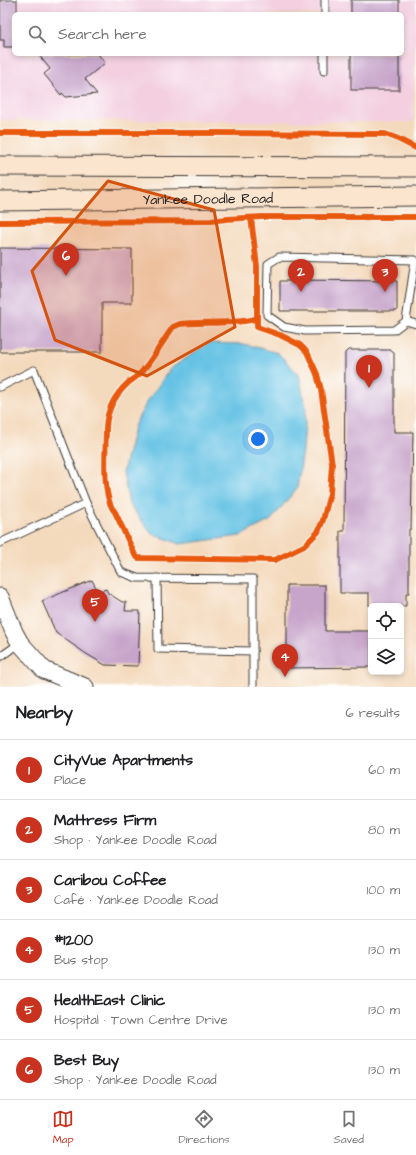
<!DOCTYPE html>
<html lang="en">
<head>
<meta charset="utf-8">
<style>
  body { margin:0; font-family:"Architects Daughter",sans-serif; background:#f6f6f6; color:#202124 }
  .controls { position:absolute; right:12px; bottom:12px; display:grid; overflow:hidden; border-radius:6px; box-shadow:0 2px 6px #0003 }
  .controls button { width:36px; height:36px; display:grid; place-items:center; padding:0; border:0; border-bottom:1px solid #e0e0e0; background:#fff; color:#202124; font:20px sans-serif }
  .you { position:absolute; left:258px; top:439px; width:14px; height:14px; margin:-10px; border:3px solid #fff; border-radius:50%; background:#1a73e8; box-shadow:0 0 0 6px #1a73e833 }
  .badge { display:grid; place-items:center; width:26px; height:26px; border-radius:50%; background:#c8321e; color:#fff; font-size:13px; font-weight:700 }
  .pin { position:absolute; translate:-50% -33px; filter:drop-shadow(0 1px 2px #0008) }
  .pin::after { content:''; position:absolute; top:21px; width:14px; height:12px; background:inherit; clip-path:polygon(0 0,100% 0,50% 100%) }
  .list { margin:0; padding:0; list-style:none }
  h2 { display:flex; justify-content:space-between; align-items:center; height:52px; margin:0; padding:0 16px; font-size:17px }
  h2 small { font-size:13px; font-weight:400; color:#757577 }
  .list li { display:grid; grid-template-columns:26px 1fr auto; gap:12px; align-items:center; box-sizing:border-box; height:60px; padding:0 16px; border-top:1px solid #e0e0e0 }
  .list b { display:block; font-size:15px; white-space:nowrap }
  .list p { margin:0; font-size:13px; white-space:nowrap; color:#757577 }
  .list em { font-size:13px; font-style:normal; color:#757577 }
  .icon { flex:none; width:22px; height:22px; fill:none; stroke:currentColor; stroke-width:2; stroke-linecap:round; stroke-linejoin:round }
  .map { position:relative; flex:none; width:416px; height:687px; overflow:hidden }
  .search { position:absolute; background:#fff; box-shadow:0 2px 6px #0003; left:12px; right:12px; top:12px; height:44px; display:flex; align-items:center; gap:10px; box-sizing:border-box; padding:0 14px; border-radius:6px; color:#757577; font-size:15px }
  .sheet { height:412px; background:#fff }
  nav { display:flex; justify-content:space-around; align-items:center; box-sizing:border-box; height:56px; border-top:1px solid #e0e0e0; background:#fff; font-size:11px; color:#757577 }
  nav a { display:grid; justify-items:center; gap:2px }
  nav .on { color:#c8321e }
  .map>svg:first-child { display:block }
  .built { fill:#f3cfe0; fill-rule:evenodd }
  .water { fill:#66c2e4; stroke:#416f80 }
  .building { fill:#c7a4ca }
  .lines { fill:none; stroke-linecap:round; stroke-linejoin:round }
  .service-casing { stroke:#3c3834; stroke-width:9 }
  .tertiary-casing { stroke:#3c3834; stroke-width:19 }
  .secondary-casing { stroke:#3c3834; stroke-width:21 }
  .service { stroke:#fff; stroke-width:7 }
  .tertiary { stroke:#fff; stroke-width:17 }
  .secondary { stroke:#fce5cf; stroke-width:19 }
  .cycleway-casing { stroke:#fff; stroke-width:8 }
  .cycleway { stroke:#e8590c; stroke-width:6 }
  .marked { fill:#d4530e; fill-opacity:0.2; stroke:#d4530e; stroke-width:3; stroke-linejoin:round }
  .labels { text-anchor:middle; stroke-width:4; stroke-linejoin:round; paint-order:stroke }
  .street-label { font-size:14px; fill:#1c1c1c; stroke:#fff }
</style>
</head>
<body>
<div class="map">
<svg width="416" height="687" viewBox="0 0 416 687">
  <rect width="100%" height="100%" fill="#fff"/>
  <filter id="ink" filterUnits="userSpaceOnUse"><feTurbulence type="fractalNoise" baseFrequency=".025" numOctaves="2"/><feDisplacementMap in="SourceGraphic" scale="8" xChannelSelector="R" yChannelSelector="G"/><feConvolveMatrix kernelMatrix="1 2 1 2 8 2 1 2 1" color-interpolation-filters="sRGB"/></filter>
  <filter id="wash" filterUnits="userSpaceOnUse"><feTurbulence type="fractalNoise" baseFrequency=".012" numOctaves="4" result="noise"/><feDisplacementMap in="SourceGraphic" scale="16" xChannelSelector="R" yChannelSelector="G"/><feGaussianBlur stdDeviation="0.9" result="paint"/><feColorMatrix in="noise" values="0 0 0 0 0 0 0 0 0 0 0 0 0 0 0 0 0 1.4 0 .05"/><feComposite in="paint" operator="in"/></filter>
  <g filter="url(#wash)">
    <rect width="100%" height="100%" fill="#f4dabd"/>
    <!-- built -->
    <path class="built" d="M0,0h416l-3,122 -413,-2zM14,14h388v40h-388z"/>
    <!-- water -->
    <path class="water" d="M209,343l35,1 34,9 21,22 7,34 -3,41 -6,38 -26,32 -31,16 -60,8 -29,-11 -22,-29 -6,-32 12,-48 12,-22 23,-33z"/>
    <g id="blocks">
      <!-- building -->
      <g class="building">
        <path d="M0,0h17v14h-3v33h-10v-7h-4z"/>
        <rect x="351" y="0" width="48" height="14"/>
        <path d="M38,54h60l7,9 -20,16 12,15 -31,3 -4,-4 -1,2 -17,-21 6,-5z"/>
        <rect x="351" y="54" width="48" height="36"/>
        <path d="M0,248l132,1v54h-30v49h-102z"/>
        <path d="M292,280l105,1v30h-117v-30h12z"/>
        <path d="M348,350h42l4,3v79h19l-2,97h-2v64h-3v13h-37v-13h-29v-62h4l1,-178z"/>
        <path d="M92,580l6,12 8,-3 2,4 14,9h4l-1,9h15l-2,55 -33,-1 -20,-12 -29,-20 -14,-32z"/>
        <path d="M287,585h38v46h46v36l-84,1z"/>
      </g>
    </g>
  </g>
  <g filter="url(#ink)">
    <use href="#blocks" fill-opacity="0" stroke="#3c3834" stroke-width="1"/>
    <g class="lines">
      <!-- service casing -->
      <g class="service-casing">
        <g id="service">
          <path d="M325,0v14"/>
          <path d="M324,71v-17"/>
          <path d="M279,257l136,3 -9,61 -12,9 -89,1 -21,-4 -17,-12 1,-51z"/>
          <path d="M406,321l10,3"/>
          <path d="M0,387l34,-17 52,133 -86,40"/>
          <path d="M86,503l35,69 16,6 116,1v108"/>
          <path d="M157,578l1,71 95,2"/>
          <path d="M0,657l20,-14"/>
        </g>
      </g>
      <!-- tertiary casing -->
      <g class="tertiary-casing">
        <path id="tertiary" d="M0,597l14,35 6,11 24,27 41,17"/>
      </g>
      <!-- secondary casing -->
      <g class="secondary-casing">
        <g id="secondary">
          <path d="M0,166l416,1"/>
          <path id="s1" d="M0,201l416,-5"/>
        </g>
      </g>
      <!-- service -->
      <use href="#service" class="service"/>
      <!-- tertiary -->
      <use href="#tertiary" class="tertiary"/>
      <!-- secondary -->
      <use href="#secondary" class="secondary"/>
      <!-- cycleway casing -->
      <g class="cycleway-casing">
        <g id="cycleway">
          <path d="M0,133h215l170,1 11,4 20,10"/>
          <path d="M251,218l6,48v61l23,8 20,10 7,7 10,22 4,16 11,74 -2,29 -7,27 -5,12 -14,14 -29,14 -137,-2 -3,-3 -20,-43c-14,-15 -9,-64 -9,-85 1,-18 9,-32 22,-44 6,-5 12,-8 16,-14 11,-14 19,-28 29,-42l7,-3c15,-2 68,0 77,-6"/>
          <path d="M0,222l211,-1 15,-2 36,-2h154"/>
        </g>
      </g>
      <!-- cycleway -->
      <use href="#cycleway" class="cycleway"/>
    </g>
  </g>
  <!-- marked area -->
  <path class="marked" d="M108,181l106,29 21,117 -88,49 -92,-36 -23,-69z"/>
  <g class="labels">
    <!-- street labels -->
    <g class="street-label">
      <text dy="5" stroke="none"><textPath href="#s1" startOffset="208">Yankee Doodle Road</textPath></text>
    </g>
  </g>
</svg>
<div class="controls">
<button><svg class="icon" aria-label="locate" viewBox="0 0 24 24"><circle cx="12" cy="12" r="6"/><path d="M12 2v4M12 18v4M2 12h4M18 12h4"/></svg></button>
<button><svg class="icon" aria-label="layers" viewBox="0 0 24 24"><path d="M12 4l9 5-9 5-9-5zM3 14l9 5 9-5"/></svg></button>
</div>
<div class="you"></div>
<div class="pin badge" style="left:369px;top:388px">1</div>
<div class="pin badge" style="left:301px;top:292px">2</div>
<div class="pin badge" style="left:385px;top:292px">3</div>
<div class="pin badge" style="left:285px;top:677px">4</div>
<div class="pin badge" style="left:95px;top:622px">5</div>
<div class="pin badge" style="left:66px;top:276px">6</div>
<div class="search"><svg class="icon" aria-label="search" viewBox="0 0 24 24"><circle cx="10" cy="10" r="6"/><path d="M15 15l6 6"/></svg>Search here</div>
</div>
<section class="sheet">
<h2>Nearby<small>6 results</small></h2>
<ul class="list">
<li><span class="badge">1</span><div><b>CityVue Apartments</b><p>Place</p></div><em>60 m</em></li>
<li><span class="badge">2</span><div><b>Mattress Firm</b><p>Shop · Yankee Doodle Road</p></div><em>80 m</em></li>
<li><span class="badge">3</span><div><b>Caribou Coffee</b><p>Café · Yankee Doodle Road</p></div><em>100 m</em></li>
<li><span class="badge">4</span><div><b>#1200</b><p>Bus stop</p></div><em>130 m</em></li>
<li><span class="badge">5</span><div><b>HealthEast Clinic</b><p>Hospital · Town Centre Drive</p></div><em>130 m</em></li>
<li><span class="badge">6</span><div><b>Best Buy</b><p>Shop · Yankee Doodle Road</p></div><em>130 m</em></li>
</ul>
</section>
<nav>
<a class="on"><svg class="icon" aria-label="map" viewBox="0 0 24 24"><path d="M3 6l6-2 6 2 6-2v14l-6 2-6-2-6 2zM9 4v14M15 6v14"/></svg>Map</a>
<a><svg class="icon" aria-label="directions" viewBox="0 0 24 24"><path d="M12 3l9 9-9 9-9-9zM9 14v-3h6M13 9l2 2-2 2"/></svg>Directions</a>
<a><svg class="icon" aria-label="saved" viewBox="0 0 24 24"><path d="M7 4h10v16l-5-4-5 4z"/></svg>Saved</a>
</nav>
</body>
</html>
